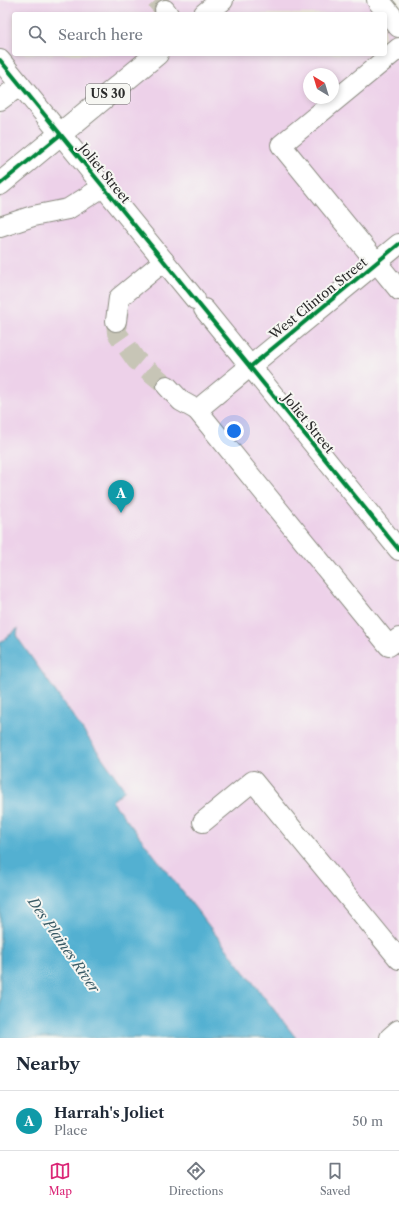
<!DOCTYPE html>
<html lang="en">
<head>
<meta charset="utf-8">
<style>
  body { margin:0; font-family:"Libre Caslon Text",serif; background:#f2f2f3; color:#1f2937 }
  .compass { position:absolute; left:303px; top:68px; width:36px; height:36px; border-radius:50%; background:#fff; box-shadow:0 2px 6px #0003; rotate:322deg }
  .you { position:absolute; left:234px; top:431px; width:14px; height:14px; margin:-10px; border:3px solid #fff; border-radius:50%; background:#1a73e8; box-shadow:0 0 0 6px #1a73e833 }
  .badge { display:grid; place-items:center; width:26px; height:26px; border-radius:50%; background:#db2777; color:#fff; font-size:13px; font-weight:700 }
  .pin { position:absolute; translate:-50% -33px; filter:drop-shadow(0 1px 2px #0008) }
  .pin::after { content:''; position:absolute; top:21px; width:14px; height:12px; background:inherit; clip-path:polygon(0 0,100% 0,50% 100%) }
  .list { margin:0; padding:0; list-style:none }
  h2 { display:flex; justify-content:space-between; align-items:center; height:52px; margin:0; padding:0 16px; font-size:17px }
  h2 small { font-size:13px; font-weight:400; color:#747a83 }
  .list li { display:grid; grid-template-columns:26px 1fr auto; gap:12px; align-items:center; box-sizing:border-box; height:60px; padding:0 16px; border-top:1px solid #e0e1e3 }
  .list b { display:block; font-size:15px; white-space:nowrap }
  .list p { margin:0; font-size:13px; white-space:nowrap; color:#747a83 }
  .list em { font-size:13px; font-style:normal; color:#747a83 }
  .icon { flex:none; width:22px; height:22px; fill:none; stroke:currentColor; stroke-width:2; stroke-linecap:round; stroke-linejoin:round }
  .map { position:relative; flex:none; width:399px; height:1038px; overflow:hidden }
  .search { position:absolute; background:#fff; box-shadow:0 2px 6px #0003; left:12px; right:12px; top:12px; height:44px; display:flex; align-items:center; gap:10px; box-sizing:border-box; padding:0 14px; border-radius:4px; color:#747a83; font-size:15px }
  .sheet { height:112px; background:#fff }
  nav { display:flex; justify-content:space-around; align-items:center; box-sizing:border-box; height:56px; border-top:1px solid #e0e1e3; background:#fff; font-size:11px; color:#747a83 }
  nav a { display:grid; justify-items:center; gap:2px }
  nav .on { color:#db2777 }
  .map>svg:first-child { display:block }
  .built { fill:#edd1e9; fill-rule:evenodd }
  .water { fill:#52b0d1; stroke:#3e6e7e }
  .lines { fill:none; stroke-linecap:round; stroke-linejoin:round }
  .minor-tunnel { stroke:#c7c5b6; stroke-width:20; stroke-dasharray:20 10; stroke-linecap:butt }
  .minor-casing { stroke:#8c8c82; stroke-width:22 }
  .major-casing { stroke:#8c8c82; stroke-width:24 }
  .minor { stroke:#fff; stroke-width:20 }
  .major { stroke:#fff; stroke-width:22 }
  .cycleway-casing { stroke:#f6f6f2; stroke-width:6 }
  .cycleway { stroke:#00873e; stroke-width:4 }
  .labels { text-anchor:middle; stroke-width:4; stroke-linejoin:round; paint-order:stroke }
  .shield { fill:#f6f6f2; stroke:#686867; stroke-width:1 }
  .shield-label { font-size:12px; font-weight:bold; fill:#2b2b2b }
  .street-label { font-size:13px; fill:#2b2b2b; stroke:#f6f6f2 }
  .water-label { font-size:14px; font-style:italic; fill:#395a65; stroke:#f6f6f2 }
</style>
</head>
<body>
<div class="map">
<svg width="399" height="1038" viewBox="0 0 399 1038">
  <rect width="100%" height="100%" fill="#f6f6f2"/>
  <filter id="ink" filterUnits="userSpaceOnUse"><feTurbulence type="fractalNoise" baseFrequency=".025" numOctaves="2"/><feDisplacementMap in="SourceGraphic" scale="8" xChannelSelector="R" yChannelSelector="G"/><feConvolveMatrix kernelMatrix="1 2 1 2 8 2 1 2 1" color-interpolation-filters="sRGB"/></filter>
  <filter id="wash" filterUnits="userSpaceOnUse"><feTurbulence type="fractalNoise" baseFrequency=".012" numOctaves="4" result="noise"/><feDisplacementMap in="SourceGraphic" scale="16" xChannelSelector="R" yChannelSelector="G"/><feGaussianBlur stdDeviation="0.9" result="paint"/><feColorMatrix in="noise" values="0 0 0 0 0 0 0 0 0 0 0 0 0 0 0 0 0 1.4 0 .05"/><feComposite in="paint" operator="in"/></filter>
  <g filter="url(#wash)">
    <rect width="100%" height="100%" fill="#eeecd9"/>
    <!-- built -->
    <g class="built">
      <path d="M0,0h219l-17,14h-188v40h139l-93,77 -60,-73z"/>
      <path d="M226,0h149l24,29v212l-149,123 -187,-230 97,-80h225v-40h-176zM309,74h24v24h-24z"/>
      <path d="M0,64l57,70 -57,47z"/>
      <path d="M60,139l339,418v468l-16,13h-87l-184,-237 13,-11 -108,-153 1,-8 -18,14v-454z"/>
      <path d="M399,245v301l-149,-179z"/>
    </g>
    <!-- water -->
    <path class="water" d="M18,628l-1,9 108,153 -13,11 184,237h-296v-395z"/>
  </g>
  <g filter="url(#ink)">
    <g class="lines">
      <!-- minor-tunnel -->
      <g class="minor-tunnel">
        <path d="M156,0l9,10"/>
        <path d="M116,321l1,12 19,27 31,26"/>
      </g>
      <!-- minor casing -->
      <g class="minor-casing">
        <g id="minor">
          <path d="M165,10l3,4"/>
          <path d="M399,48l-118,97 118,145"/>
          <path d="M0,60l195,239"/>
          <path d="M0,100l20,-15"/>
          <path d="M0,227l33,-11 35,-7 35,-22"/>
          <path d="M399,244l-202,166 192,236 10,-8"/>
          <path d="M204,309l195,241"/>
          <path d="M116,321l3,-23 45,-37"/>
          <path d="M167,386l14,15 16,9"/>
          <path d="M203,822l50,-41 146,178"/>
        </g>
      </g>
      <!-- major casing -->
      <g class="major-casing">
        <g id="major">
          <path d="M378,0l21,26"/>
          <path d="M205,14l17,-14"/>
          <path d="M0,184l157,-130"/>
          <path d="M391,1038l8,-7"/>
        </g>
      </g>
      <!-- minor -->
      <use href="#minor" class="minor"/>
      <!-- major -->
      <use href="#major" class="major"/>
      <!-- cycleway casing -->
      <g class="cycleway-casing">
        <g id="cycleway">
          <path d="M0,60l399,490"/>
          <path d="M0,184l60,-49"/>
          <path d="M250,367l149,-123"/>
        </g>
      </g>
      <!-- cycleway -->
      <use href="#cycleway" class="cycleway"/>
    </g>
  </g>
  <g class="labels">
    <!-- shield labels -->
    <rect class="shield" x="86" y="84" width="44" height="20" rx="3"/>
    <g class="shield-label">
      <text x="108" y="98">US 30</text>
    </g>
    <!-- street labels -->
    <g class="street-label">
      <text transform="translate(105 173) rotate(51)" y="5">Joliet Street</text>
      <text transform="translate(318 298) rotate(-39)" y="5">West Clinton Street</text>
      <text transform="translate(309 423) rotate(51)" y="5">Joliet Street</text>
    </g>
    <!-- water labels -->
    <g class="water-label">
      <text transform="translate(64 945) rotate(55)" y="5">Des Plaines River</text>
    </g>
  </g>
</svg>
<svg class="compass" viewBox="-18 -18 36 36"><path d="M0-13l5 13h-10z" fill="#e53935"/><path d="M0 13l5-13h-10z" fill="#747a83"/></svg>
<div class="you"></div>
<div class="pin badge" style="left:121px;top:513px;background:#0f9aa8">A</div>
<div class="search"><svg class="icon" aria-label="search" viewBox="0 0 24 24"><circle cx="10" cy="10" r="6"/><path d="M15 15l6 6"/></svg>Search here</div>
</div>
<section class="sheet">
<h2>Nearby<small></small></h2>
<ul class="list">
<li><span class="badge" style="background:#0f9aa8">A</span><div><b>Harrah's Joliet</b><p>Place</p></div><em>50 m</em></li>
</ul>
</section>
<nav>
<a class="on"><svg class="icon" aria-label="map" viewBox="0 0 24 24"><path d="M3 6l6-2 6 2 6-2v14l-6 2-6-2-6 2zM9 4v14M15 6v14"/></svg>Map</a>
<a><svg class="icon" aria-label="directions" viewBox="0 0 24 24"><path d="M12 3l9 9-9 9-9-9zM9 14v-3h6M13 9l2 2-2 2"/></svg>Directions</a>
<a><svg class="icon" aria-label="saved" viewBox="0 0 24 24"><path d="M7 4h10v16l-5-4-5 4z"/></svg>Saved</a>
</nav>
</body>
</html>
